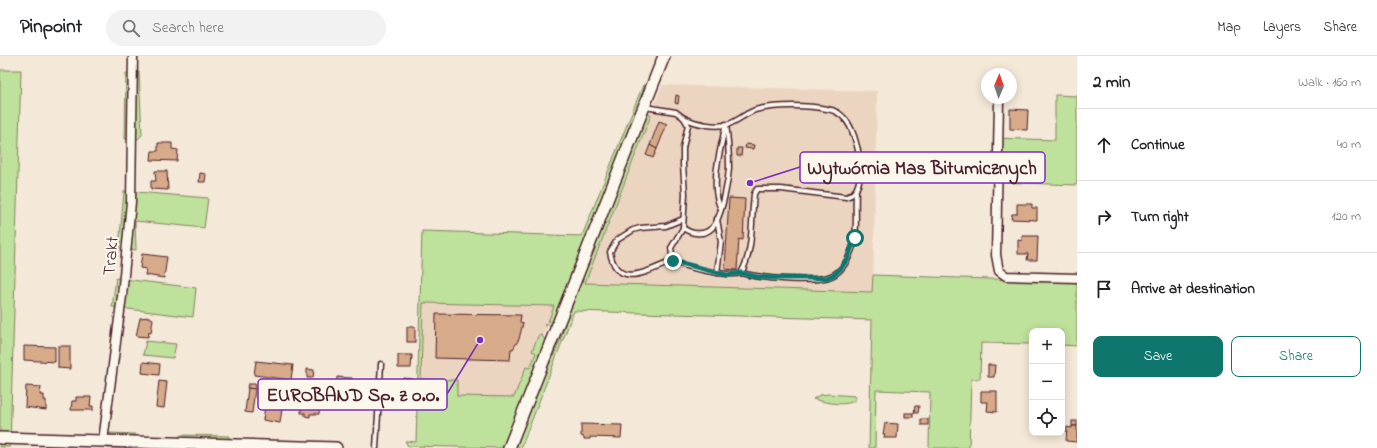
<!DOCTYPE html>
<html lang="en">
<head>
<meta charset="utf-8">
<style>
  body { margin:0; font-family:"Indie Flower",sans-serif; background:#f2f2f2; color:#202124 }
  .controls { position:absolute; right:12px; bottom:12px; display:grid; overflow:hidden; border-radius:8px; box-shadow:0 2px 10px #0003 }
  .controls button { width:36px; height:36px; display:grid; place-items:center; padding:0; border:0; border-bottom:1px solid #e0e0e0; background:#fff; color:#202124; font:20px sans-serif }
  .compass { position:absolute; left:981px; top:12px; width:36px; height:36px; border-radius:50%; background:#fff; box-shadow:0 2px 10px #0003; rotate:2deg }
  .stop { position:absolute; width:12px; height:12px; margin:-9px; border:3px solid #0f766e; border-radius:50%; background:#fff }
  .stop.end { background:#0f766e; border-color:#fff; box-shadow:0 1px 4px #0008 }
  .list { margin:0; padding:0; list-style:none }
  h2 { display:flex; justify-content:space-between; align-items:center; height:52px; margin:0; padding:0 16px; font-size:17px }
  h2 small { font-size:13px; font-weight:400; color:#757577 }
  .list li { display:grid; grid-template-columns:26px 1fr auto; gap:12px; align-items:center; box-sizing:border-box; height:72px; padding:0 16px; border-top:1px solid #e0e0e0 }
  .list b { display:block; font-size:15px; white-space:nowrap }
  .list em { font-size:13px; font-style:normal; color:#757577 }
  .actions { display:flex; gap:8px; padding:12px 16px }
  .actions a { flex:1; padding:9px 0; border:1px solid #0f766e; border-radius:8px; text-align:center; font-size:14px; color:#0f766e }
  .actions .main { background:#0f766e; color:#fff }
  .icon { flex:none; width:22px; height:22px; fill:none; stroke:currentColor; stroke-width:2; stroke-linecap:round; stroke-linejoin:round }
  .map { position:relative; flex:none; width:1077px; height:392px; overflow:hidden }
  header { display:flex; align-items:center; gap:24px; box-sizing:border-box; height:56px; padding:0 20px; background:#fff; border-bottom:1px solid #e0e0e0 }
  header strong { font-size:19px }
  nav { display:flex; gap:22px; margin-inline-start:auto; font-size:14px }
  .search { width:280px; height:36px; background:#f2f2f2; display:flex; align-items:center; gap:10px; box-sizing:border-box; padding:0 14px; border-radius:22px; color:#757577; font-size:15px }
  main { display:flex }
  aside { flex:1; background:#fff }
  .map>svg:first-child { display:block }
  .built { fill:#ebd5c0 }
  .green { fill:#bee19b; stroke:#848063 }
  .building { fill:#d7aa89; stroke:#4a1f2b }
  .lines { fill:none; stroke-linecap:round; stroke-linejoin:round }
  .lane-casing { stroke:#4a1f2b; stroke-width:7 }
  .street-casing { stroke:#4a1f2b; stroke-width:11 }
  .secondary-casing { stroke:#4a1f2b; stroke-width:14 }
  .lane { stroke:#fbf7ec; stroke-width:4 }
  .street { stroke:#fbf7ec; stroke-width:8 }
  .secondary { stroke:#fbf7ec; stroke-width:11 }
  .route { stroke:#0f766e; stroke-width:5 }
  .labels { text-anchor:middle; stroke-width:4; stroke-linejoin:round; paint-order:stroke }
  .street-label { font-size:18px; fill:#4a1f2b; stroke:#fbf7ec }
  .leader { fill:none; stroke:#7b2cbf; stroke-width:1.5 }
  .callout-dot { fill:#7b2cbf; stroke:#fbf7ec; stroke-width:1.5 }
  .callout { fill:#fbf7ec; stroke:#7b2cbf; stroke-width:1.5 }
  .callout-label { font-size:19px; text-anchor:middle; font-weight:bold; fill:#4a1f2b }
</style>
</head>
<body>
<header>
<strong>Pinpoint</strong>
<div class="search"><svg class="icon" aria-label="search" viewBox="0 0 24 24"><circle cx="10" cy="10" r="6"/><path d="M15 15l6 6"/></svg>Search here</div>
<nav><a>Map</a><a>Layers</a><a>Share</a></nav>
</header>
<main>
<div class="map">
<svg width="1077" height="392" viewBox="0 0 1077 392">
  <rect width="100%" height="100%" fill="#f4e8d8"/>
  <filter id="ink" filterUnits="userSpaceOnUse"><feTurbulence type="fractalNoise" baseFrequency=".025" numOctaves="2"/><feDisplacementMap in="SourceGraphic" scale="8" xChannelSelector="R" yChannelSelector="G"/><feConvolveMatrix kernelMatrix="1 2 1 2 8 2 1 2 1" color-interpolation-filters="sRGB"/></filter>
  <g filter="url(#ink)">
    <!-- built -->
    <g class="built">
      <path d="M662,29l215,6 -4,201 -288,-9z"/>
      <path d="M420,247l135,3 -55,139 -84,-3z"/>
    </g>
    <!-- green -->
    <g class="green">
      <path d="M0,14h21l-11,377h-10z"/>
      <path d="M139,16l3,63 -4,4h-13l1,-66z"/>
      <path d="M643,29h5l-92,233 -4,6 -6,2 -2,-1 4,-3 6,-16 -131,-3 -2,76 36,1v16l57,1 12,-30 4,1 6,-15 -4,-2 6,-15 4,-1 4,7 -39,101 -6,5 -93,-2 -3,-5 11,1 6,-211 160,5z"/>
      <path d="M1055,39l22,1v89l-82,-3v-44l60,2z"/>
      <path d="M647,58l4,1 -66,168 287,9 1,-17 204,7v64l-15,-1v-14h-30v13l-51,-1 -1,36h-9l-2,69h-40l1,-56 -54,-2 -1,58h-6l3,-128 -298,-9 -53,137h-2l-3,-5c8,-19 14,-39 23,-57 11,-25 24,-45 28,-72l78,-198z"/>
      <path d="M124,135l84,7 -4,30 -69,-7 1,29 -17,-2z"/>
      <path d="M116,222l80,10 -3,29 -81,-10z"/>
      <path d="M146,285l30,3 -3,14 -30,-3z"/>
      <path d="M829,338l26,2 1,3c-8,9 -33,3 -43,0l7,-4z"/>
      <path d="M110,377l25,1 -1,14h-27z"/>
      <path d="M180,379l49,1 -1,12h-49z"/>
    </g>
    <!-- building -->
    <g class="building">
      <path d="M676,39l3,1 -1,8 -3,-1z"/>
      <path d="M1010,53l18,1 -1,20 -17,-1z"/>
      <path d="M659,65l8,3 -10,25 -7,-4z"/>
      <path d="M158,87h14v6l6,1 -1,11 -26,-1 1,-9h6z"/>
      <path d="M746,88l8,1 -1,4 -8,-1z"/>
      <path d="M650,89l7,4 -4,9 -7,-3z"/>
      <path d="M737,92h5l-1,8h-4z"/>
      <path d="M155,115h12l1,19 -17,-1v-8h5z"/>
      <path d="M200,117l6,1 -1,8h-6z"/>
      <path d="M729,142l16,1 -2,41 -4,-1 -2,31 -12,-1z"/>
      <path d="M1017,148h15v4h5v12l-26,-1 1,-5h5z"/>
      <path d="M1022,180h16l-1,24h-10l1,-6h-10v-14l4,1z"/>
      <path d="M142,198l25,3 -3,21 -19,-3 1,-6 -6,-1z"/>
      <path d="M436,258l85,1 -1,7 3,1 -4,16 -6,10h-2l-1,11 -75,-2z"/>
      <path d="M149,261l4,2 -2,14 -2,-1 -1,5 -12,-1 4,-18z"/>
      <rect x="407" y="271" width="8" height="15"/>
      <path d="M24,290l31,1v15l-31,-2z"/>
      <path d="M58,290h12v23l-12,-1z"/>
      <path d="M398,299h14l-1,13h-13z"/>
      <path d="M256,305l37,4 -2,15 -37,-5z"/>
      <path d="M143,306l17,2 -1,11 -17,-2z"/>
      <path d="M988,309h7l-1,12h-6z"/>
      <path d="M307,313l7,1 -1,8h-6z"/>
      <path d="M337,321l15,1 1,9 -1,3h-16z"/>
      <path d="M403,322l10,1v8h-10z"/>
      <path d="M159,325l8,1 -3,26 -8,-1z"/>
      <path d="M248,328h8l-1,5 -8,-1z"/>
      <path d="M26,330l15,1 -1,8h4v5h2v10l-21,-3z"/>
      <path d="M248,332l7,1 -3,24 -7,-1z"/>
      <path d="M981,335h16v21l-10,-1 1,-9h-7z"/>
      <path d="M76,341h15l-1,9h3v4h-22l1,-9h4z"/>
      <path d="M302,344l18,2 -1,12h-9v3l-5,-1v-3h-4z"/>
      <path d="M272,347l13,1v5h-3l-2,14 -17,-3 2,-14 7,1z"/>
      <path d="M915,350h4l-1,7h-4z"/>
      <rect x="905" y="357" width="8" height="4"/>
      <rect x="921" y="363" width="7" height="6"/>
      <rect x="1072" y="365" width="5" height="5"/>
      <path d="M885,367l13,1 -1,14h-13l1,-4h-2z"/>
      <path d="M581,368l41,1 -1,13 -31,-1v2h-6v-2l-3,-1z"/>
      <path d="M1072,370h5v16l-11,-1 1,-14 5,1z"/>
    </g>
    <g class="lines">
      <!-- lane casing -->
      <g class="lane-casing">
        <g id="lane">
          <path d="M645,51l31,5 8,6 4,7 -5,23v17l2,29 -2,34c8,6 21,8 29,0 10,-10 16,-47 17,-60 0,-14 -1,-30 -3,-44"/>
          <path d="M720,151c-10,-23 0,-55 5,-79"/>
          <path d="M683,172l-12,20 2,13c13,7 55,16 68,12 13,-22 10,-54 13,-79l3,-5h24l65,8c25,-5 12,-64 -1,-78 -5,-6 -11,-9 -18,-10 -19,-4 -50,-4 -68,0 -11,2 -19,11 -30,15 -13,4 -33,0 -45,-6"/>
          <path d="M673,205c-24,9 -56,30 -63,-9l7,-12 16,-10 7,-2 26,-2 17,-7"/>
          <path d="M717,217l4,-31 -4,-23"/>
          <path d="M741,217c19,5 77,12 94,1 11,-7 18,-24 20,-36 2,-15 0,-31 1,-46"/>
          <path d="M376,392l5,-84"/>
        </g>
      </g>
      <!-- street casing -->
      <g class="street-casing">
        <g id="street">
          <path d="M999,44l-3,155 3,16 7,5 71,2"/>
          <path d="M103,385l19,-145 9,-94 2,-146"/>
        </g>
      </g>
      <!-- secondary casing -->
      <g class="secondary-casing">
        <g id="secondary">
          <path d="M0,382l336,10"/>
          <path d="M509,392l155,-392"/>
        </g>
      </g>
      <!-- lane -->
      <use href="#lane" class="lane"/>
      <!-- street -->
      <use href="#street" class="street"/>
      <!-- secondary -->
      <use href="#secondary" class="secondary"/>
    </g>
  </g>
  <g class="lines" filter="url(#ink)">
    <!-- route -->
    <path class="route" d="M673,205l54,14 14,-2 16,4 20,1h50l8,-4 6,-6 7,-10 7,-20"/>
  </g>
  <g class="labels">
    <!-- street labels -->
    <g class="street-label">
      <text transform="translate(110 200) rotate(-85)" y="6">Trakt</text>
    </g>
  </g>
  <!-- callouts -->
  <path class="leader" d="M750 127L800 111M480 284L447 338"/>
  <g class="callout-dot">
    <circle cx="750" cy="127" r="4"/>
    <circle cx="480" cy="284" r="4"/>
  </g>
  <g class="callout">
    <rect x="800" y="96" width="245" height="31" rx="4"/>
    <rect x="258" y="323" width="189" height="31" rx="4"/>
  </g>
  <g class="callout-label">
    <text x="922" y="118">Wytwórnia Mas Bitumicznych</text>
    <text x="353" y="345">EUROBAND Sp. z o.o.</text>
  </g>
</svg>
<div class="controls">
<button>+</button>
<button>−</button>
<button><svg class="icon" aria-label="locate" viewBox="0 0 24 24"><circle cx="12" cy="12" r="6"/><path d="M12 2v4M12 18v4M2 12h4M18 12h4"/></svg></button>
</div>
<svg class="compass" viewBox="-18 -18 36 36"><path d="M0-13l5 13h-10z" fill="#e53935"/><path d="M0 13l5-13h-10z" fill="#757577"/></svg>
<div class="stop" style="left:855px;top:182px"></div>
<div class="stop end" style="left:673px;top:205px"></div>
</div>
<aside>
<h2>2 min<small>Walk · 160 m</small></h2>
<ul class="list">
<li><svg class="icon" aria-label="ahead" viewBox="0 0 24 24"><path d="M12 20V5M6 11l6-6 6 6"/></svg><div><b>Continue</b></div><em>40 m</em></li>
<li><svg class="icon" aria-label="right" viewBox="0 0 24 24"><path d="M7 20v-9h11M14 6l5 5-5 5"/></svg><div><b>Turn right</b></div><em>120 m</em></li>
<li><svg class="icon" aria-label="arrive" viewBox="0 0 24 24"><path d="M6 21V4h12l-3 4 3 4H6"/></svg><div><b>Arrive at destination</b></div></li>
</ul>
<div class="actions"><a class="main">Save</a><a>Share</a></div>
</aside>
</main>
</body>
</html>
